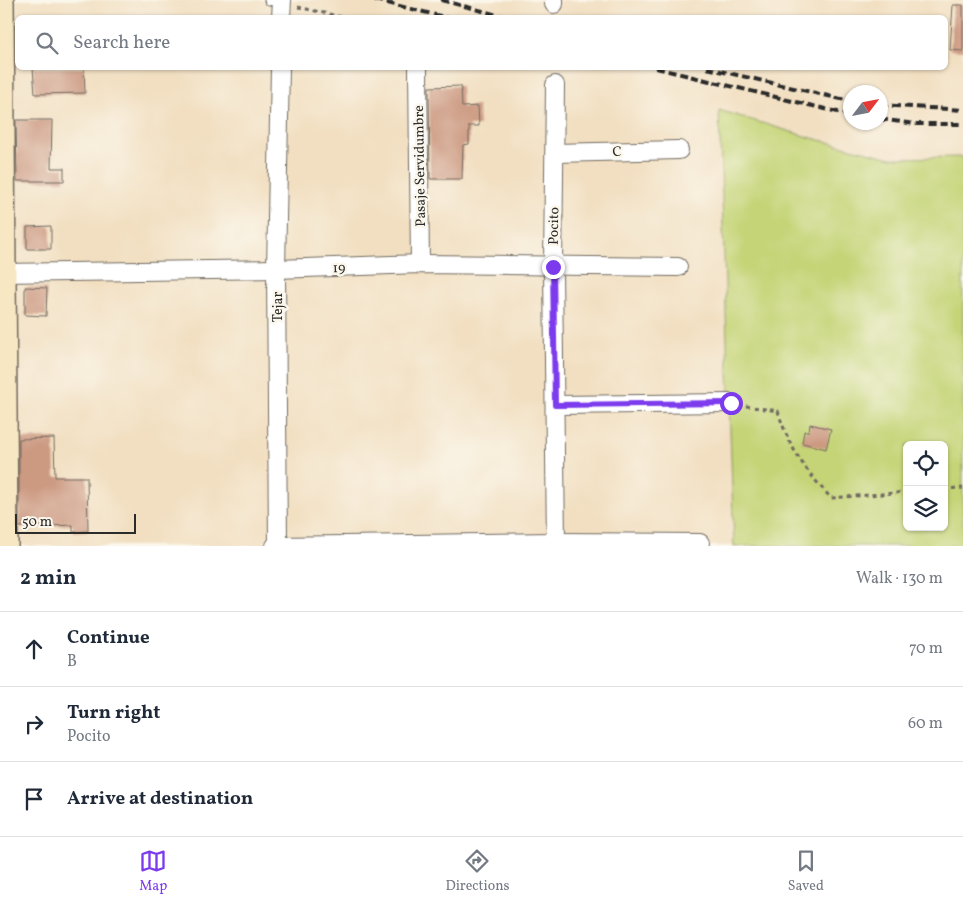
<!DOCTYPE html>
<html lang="en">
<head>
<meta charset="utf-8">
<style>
  body { margin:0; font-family:Vollkorn,serif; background:#f2f2f3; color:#1f2937 }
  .controls { position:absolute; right:15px; bottom:15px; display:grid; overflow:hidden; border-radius:8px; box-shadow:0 1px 4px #0004 }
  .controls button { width:45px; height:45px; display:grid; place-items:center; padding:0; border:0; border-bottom:1px solid #e0e1e3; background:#fff; color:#1f2937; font:25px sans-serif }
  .compass { position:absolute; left:843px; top:85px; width:45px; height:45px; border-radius:50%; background:#fff; box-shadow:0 1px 4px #0004; rotate:58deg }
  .scale { position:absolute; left:15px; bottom:12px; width:121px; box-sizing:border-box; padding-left:5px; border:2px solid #2b2b2b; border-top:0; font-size:14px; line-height:18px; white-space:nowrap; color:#2b2b2b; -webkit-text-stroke:4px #fbf7ec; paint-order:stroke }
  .stop { position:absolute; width:15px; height:15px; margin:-11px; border:4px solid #7c3aed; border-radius:50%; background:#fff }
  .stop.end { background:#7c3aed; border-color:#fff; box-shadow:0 1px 5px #0008 }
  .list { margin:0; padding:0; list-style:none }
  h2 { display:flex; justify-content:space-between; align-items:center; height:65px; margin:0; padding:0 20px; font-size:21px }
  h2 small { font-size:16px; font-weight:400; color:#747a83 }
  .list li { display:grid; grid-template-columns:32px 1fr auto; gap:15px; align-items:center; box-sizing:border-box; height:75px; padding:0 20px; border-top:1px solid #e0e1e3 }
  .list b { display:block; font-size:19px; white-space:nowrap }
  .list p { margin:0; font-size:16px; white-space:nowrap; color:#747a83 }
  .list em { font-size:16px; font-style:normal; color:#747a83 }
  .icon { flex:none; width:28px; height:28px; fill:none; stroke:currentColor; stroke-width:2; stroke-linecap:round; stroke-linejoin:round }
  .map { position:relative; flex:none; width:963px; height:546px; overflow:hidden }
  .search { position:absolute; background:#fff; box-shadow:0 1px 4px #0004; left:15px; right:15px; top:15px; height:55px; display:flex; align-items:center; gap:12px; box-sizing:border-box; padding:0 18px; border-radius:8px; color:#747a83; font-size:19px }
  .sheet { height:290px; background:#fff }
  nav { display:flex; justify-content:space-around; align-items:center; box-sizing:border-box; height:70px; border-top:1px solid #e0e1e3; background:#fff; font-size:14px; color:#747a83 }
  nav a { display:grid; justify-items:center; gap:2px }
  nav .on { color:#7c3aed }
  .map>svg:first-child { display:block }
  .green { fill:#c4d476; stroke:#788050; fill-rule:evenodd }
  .building { fill:#cc9981 }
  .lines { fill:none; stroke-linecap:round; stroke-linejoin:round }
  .service-casing { stroke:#716a60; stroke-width:11 }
  .minor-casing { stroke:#716a60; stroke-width:20 }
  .secondary-casing { stroke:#716a60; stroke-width:28 }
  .path { stroke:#716a60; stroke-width:3; stroke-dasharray:4 4; stroke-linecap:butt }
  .service { stroke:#fff; stroke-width:9 }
  .minor { stroke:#fff; stroke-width:18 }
  .secondary { stroke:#f8e7c3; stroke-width:25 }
  .rail { stroke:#2b2b2b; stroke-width:4; stroke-dasharray:8 4; stroke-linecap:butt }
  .route { stroke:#7c3aed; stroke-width:6 }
  .labels { text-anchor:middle; stroke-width:5; stroke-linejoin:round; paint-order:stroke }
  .street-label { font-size:14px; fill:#2b2b2b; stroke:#fbf7ec }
</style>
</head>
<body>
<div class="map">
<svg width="963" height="546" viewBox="0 0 963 546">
  <rect width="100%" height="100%" fill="#fbf7ec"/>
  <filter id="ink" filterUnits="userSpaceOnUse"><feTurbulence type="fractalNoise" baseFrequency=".02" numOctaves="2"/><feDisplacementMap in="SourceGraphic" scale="10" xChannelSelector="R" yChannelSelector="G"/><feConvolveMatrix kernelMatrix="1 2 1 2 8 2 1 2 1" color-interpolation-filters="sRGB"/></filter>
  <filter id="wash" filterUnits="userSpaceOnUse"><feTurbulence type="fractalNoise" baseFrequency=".0096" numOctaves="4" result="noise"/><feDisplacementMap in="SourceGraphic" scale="20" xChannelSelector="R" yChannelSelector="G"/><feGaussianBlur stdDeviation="1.12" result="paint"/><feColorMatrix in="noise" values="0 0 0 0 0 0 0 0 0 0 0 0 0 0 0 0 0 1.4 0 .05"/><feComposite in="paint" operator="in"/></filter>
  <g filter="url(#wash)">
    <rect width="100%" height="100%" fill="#f2dfc1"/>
    <!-- green -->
    <path class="green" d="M719,110l89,27 83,21 72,-1v389h-229zM907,445h37v82h-37z"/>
    <g id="blocks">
      <!-- building -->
      <g class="building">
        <path d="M953,5h10v46l-13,-1z"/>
        <path d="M33,68h51l1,25 -50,1z"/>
        <path d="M461,86l1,21 16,-1 1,20h-10v18l-6,1 -1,34h-32l-1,-92z"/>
        <path d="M16,120h36l-1,48h13v13h-47z"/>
        <path d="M51,226v23h-24v-22z"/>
        <path d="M25,287l22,1 -1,28 -21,-1z"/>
        <path d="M810,424l21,5 -5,20 -24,-6 2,-12h5z"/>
        <path d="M54,438l1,39h32l1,54 -15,1v-7l-54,2v-88z"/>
      </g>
    </g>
  </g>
  <g filter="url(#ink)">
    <use href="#blocks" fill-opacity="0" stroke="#716a60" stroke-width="1"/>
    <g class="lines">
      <!-- service casing -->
      <g class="service-casing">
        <path id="service" d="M269,0l13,3"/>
      </g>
      <!-- minor casing -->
      <g class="minor-casing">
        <g id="minor">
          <path d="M554,4v-4"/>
          <path d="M281,18l1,-18"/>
          <path d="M418,68l2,196"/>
          <path d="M555,85l-2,182 3,279"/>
          <path d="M555,153l124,-3"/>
          <path d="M0,273l276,-4 144,-5 258,3"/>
          <path d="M555,405l176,-2"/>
          <path d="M275,546l281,-4 144,1"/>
          <path d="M278,546l-2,-277 4,-201"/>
        </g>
      </g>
      <!-- secondary casing -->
      <g class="secondary-casing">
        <path id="secondary" d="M1,0l4,546"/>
      </g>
      <!-- path -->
      <g class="path">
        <path d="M298,7l48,11"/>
        <path d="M746,406l32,5c11,37 27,59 53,87l76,-6"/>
        <path d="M944,489l19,-1"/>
      </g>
      <!-- service -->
      <use href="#service" class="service"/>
      <!-- minor -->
      <use href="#minor" class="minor"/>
      <!-- secondary -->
      <use href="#secondary" class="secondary"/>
      <!-- rail -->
      <g class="rail">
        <path d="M375,0l73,18"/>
        <path d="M441,0l68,18"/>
        <path d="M656,68l194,47"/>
        <path d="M707,68l143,33"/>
        <path d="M880,105l83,5"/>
        <path d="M880,119l35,5h48"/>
      </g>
    </g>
  </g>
  <g class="lines" filter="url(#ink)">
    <!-- route -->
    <path class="route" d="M553,267l2,138 176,-2"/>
  </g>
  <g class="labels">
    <!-- street labels -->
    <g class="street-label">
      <text transform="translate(617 151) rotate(-1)" y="5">C</text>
      <text transform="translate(419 166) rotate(-91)" y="5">Pasaje Servidumbre</text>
      <text transform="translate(553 226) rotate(-89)" y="5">Pocito</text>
      <text transform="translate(339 267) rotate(-2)" y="5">19</text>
      <text transform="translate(277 307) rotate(-90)" y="5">Tejar</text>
    </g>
  </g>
</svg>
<div class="controls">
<button><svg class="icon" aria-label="locate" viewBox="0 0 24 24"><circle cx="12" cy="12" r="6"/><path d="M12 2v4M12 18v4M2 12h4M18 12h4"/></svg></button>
<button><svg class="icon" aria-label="layers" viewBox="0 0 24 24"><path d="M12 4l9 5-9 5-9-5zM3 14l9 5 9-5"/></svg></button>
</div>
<svg class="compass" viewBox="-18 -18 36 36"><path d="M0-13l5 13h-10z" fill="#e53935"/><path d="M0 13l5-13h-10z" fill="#747a83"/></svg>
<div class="scale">50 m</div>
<div class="stop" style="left:731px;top:403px"></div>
<div class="stop end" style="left:553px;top:267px"></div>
<div class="search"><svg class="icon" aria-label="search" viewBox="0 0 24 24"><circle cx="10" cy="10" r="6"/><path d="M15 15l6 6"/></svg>Search here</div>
</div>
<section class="sheet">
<h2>2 min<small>Walk · 130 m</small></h2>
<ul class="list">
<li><svg class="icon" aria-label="ahead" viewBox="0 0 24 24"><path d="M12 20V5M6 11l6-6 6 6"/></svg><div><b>Continue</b><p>B</p></div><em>70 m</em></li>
<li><svg class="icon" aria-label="right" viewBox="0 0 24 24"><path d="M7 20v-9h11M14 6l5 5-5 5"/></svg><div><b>Turn right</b><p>Pocito</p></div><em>60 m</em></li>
<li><svg class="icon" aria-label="arrive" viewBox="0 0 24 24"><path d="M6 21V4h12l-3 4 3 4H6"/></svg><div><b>Arrive at destination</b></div></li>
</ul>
</section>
<nav>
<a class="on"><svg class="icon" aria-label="map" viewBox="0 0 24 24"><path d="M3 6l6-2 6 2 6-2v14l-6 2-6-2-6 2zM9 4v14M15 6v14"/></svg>Map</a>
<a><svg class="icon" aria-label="directions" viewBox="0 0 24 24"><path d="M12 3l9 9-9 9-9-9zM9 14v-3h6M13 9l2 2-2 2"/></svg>Directions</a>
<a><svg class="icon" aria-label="saved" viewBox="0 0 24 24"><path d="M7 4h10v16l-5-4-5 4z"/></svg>Saved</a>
</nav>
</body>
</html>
